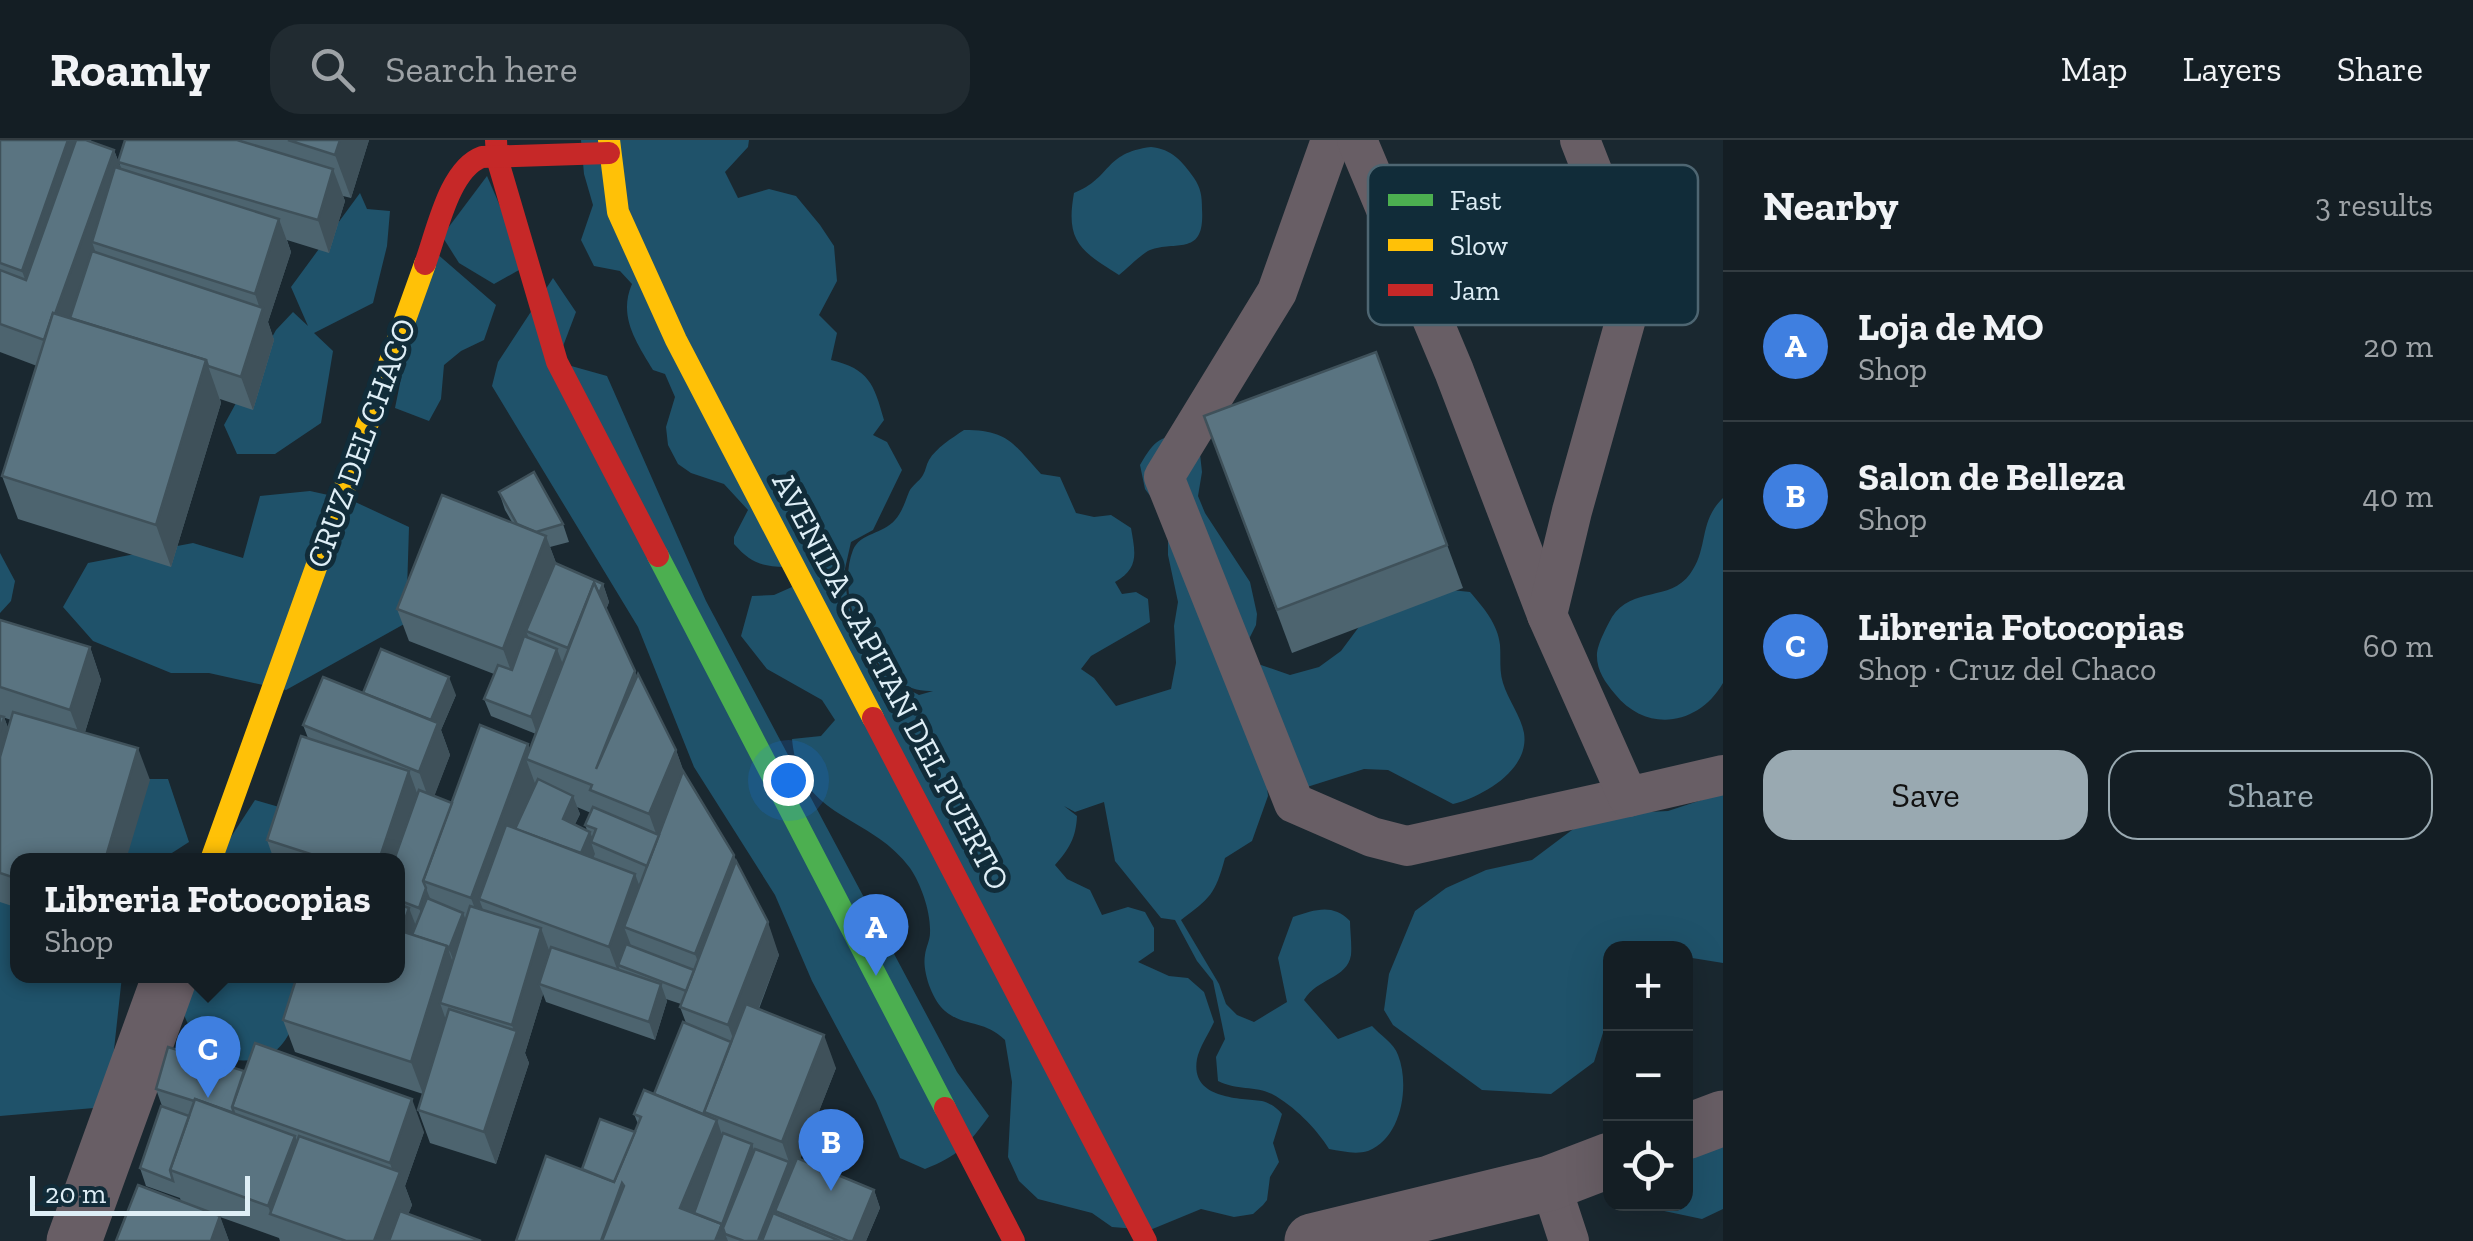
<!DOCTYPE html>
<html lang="en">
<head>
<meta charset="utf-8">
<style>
  body { margin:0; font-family:"Zilla Slab",serif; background:#212b31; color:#f1f3f6 }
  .controls { position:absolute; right:30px; bottom:30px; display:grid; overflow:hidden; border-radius:20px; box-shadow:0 10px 40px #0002 }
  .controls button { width:90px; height:90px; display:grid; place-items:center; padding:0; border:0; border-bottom:2px solid #333c41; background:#141e24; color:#f1f3f6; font:50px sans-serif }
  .scale { position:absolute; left:30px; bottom:25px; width:220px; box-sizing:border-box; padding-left:10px; border:5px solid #deeef6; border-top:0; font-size:28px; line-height:35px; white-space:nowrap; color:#deeef6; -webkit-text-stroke:8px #112c39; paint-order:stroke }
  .you { position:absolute; left:788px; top:640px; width:35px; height:35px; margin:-25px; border:8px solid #fff; border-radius:50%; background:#1a73e8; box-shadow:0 0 0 15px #1a73e833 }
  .badge { display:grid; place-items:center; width:65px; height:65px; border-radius:50%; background:#99a9b1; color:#fff; font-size:32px; font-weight:700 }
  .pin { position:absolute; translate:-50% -82px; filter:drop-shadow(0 2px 5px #0008) }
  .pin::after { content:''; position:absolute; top:52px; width:35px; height:30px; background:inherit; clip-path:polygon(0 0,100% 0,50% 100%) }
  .popup { position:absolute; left:10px; top:713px; width:395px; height:130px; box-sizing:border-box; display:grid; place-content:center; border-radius:20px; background:#141e24; filter:drop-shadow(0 2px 8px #0005); font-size:32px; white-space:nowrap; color:#9da2a6 }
  .popup b { font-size:38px; color:#f1f3f6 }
  .popup::after { content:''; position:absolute; left:50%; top:100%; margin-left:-20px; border:20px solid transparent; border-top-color:#141e24 }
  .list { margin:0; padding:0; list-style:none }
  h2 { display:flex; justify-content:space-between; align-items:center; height:130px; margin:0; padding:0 40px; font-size:42px }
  h2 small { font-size:32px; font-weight:400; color:#9da2a6 }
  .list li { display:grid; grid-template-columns:65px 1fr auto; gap:30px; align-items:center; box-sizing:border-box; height:150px; padding:0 40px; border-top:2px solid #333c41 }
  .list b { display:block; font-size:38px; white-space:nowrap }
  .list p { margin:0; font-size:32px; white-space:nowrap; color:#9da2a6 }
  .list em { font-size:32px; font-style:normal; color:#9da2a6 }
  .actions { display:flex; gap:20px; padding:30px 40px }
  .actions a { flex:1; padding:22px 0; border:2px solid #99a9b1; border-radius:30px; text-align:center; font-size:35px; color:#99a9b1 }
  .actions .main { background:#99a9b1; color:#111 }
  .icon { flex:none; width:55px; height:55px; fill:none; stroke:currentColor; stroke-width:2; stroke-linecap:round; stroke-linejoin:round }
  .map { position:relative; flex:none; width:1723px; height:1101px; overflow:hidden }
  header { display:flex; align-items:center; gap:60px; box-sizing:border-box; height:140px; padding:0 50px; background:#141e24; border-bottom:2px solid #333c41 }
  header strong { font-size:48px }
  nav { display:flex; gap:55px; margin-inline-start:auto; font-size:35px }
  .search { width:700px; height:90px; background:#212b31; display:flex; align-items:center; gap:25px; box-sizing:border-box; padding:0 35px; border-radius:30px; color:#9da2a6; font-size:38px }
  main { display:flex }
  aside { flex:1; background:#141e24 }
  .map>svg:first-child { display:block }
  .green { fill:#1f526a }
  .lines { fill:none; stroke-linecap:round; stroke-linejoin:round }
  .lane { stroke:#685e65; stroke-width:40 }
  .street { stroke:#685e65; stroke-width:55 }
  .fast { stroke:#4caf50; stroke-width:22 }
  .slow { stroke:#ffc107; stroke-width:22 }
  .jam { stroke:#c62828; stroke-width:22 }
  .wall { fill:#4d646f; fill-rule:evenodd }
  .shaded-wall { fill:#3f515a }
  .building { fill:#5a7481; stroke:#3f515a; stroke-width:2.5 }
  .labels { text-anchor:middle; stroke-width:10; stroke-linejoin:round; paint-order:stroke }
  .street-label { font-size:32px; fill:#deeef6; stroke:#112c39 }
  .key { fill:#112c39; stroke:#4e6672; stroke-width:2.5 }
  .key-label { font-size:28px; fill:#deeef6 }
</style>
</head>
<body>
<header>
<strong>Roamly</strong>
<div class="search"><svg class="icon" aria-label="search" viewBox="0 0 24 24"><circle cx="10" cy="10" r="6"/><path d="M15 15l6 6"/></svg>Search here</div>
<nav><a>Map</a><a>Layers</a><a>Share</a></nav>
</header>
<main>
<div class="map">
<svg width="1723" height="1101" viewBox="0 0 1723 1101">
  <rect width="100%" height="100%" fill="#1a2830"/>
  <!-- green -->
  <g class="green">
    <path d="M581,0h168l-1,7 -23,25 13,26 31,-9 27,7 24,29 14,21 3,35 -18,34 18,18 -6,27c38,9 43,24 53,60l-11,15 14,7 15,28 -29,60 -22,12 -7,31 4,30 13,42 29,35 29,15 14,-4c-58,4 -100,-91 -80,-141 7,-17 30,-16 42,-30 7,-8 10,-18 14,-28 3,-7 10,-10 14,-17 3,-5 3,-10 6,-15 7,-12 23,-22 35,-30 44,0 49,13 77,44l19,3 16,36 18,4 17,-2 20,13c4,24 9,40 -16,54l7,12 14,-2 12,7 2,23 -59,34 -10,13 13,9 22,28 55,-17 5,-26 -2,-37 4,-24 -10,-47v-35l-23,-31 -5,-24c15,-26 20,-29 50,-31l10,20 2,18 -4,24 7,17 45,69 7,32 -1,11 -8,16 1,29 12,-5 29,10 29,-8 22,-16 23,-31 78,-31 28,3c13,15 28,32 30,53 1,12 -1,26 3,38 5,17 18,33 21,50 6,37 -42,64 -71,71l-65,-34 -24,-1 -57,18 -41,-10 2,19 -16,45 -27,17c-10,37 -15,40 -44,62l38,64 7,20 11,11 17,7 33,-20 -9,-44 15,-41c22,-7 39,-14 57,4 0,10 2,23 1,34 -4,24 -34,23 -47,45l34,39 34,-13c8,9 22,17 26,29 12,30 4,83 -30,96 -13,4 -26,0 -39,-2 -13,-21 -35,-43 -57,-55 -16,-8 -37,-4 -54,-13l-2,-24 9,-18 -12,-58 -16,-20 -22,-41 -14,-2 -46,-57 -11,-59 -29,10 -11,-6 13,10c-1,22 -8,33 -22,49l12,14 23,11 12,25 26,-8 17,5 9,16v23l-16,11 31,14 19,2 16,14 10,30c-5,11 -15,26 -17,37 -7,40 41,39 65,42 8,2 15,7 20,13l-9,29 6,19 -9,15 -3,23 -4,5 -10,9 -19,3 -33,-8 -51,21 -38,-3 -20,-14 -54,-14 -19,-18 -11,-24 4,-75 -7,-42c-22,-21 -41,-13 -60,-29 -13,-11 -23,-40 -20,-56 1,-8 5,-15 5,-22 1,-21 -9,-49 -20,-65 -40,-55 -111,-48 -118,-129l29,-3 14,-16 -13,-20 -55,-31 -26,-33 11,-40 22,-1 18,-8 -7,-20c-25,-1 -34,-4 -51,-23v-7l14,-27 -24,-26 -33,-11 -13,-9 -10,-19 -2,-18 9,-30 -10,-23 -12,-4c-17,-28 -35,-54 -21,-86l-12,-13 -26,-5 -13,-26 12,-35 -9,-31z"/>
    <path d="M1151,7c21,2 31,14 43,31 7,10 8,19 8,31 3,48 -25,31 -52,41 -9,4 -22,18 -31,25 -38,-24 -54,-33 -45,-82 38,-15 29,-40 77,-46z"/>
    <path d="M487,36l39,90 -32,18 -35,-21 -17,-27z"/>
    <path d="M360,53l7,16 23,2 -3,35 -14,57 -59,30 19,18 -12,72 -46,31h-38l-13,-29 52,-95 17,-18 15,14 -17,-39z"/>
    <path d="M428,106l68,59 -12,35 -23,11 -17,14 -3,34 -12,22 -34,-13z"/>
    <path d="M553,138l23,34 -19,50 50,14 99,225 251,471 32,44c-21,29 -31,40 -64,53l-25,-11 -24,-57 -64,-120 -37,-86 -81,-128 -56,-140 -146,-241 6,-24z"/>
    <path d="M310,351l41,9 58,27 -3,96 -120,67 -77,-17h-38l-78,-32 -30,-34 25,-44 105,-20 50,15 17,-62z"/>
    <path d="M1723,358v185c-24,42 -76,51 -108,11 -10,-12 -19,-24 -18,-41 1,-10 10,-27 15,-36 20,-31 58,-15 78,-43 19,-26 8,-52 33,-76z"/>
    <path d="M0,413l15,28 -4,20 -11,12z"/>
    <path d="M111,639h57l21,63 -28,18h-77z"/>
    <path d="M1723,653v170l-37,-6v-9h-76v62l-16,52 -43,32 -69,-4 -89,-65 -9,-15 5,-36 26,-63 31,-23 40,-18 46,-10 48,-36 47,-11 41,-2z"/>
    <path d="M255,660l31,9 -15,51h-55z"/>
    <path d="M18,737v99h104l-9,83 -19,49 -94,8v-233z"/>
    <path d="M190,836h111c-3,23 -3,48 -18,67 -17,23 -57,22 -79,4 -9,-7 -21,-30 -22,-41 -1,-9 5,-22 8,-30z"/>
    <path d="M1723,971v98l-21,10 -52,-11 -3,-4h39v-63z"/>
  </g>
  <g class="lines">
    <!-- lane -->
    <g class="lane">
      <path d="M1331,0l-54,152 -113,185 130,326 78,34 35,9 221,-49"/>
      <path d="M1357,0l97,231 93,244"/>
      <path d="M1580,0l56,143 -64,228 -25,104 81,182 95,-22"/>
      <path d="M1550,1043l19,58"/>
    </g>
    <!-- street -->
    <g class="street">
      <path d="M1686,992l37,-14"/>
      <path d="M74,1101l96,-265"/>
      <path d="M1312,1101l238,-58 60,-23"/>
    </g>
    <!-- fast -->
    <path class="fast" d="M658,416l287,552"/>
    <!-- slow -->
    <g class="slow">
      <path d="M609,0l9,72 58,128 197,378"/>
      <path d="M211,720l214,-596"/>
    </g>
    <!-- jam -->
    <g class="jam">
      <path d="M496,0l1,18 60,204 101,194"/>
      <path d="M425,124c12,-32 24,-95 57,-107l127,-4"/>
      <path d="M873,578l273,523"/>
      <path d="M945,968l69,133"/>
    </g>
  </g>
  <!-- wall -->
  <g class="wall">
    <path d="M0,0h91l-1,2 24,8 7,18 -3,-6 7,-22h244l-18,58 -8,-2 2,5 -16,52 -42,-13 4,12 -23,70 6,18 -21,70 -33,-11 1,4 -50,164 -153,-48 -16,-43 35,-110 -37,-14z"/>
    <path d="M1376,212l87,236 -171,65 -88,-237z"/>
    <path d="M499,352l64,32 6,18 -19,5 6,16 47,21 6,18 -3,8 31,67 39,73 8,23 52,89 43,93 -20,54 77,59 -36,91 74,31 6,18 -14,33h-350l66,-72 53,-37 3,-8 -4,-10 20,-20 32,-71 -6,-16 1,-3 -15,-5 1,2 -12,39 -109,-38 -3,-8 -18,59 4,10 -33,101 -66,-21 -12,-33 5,-16 -128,-42 -12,-32 115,-44v-116h-124l-7,-20 41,-102 -5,-13 60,-32 93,2 -15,35 9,25 -16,41 18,7 76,-59 2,5 6,-15 -45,-18 -7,-17 10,-25 -85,-33 -12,-32 115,-87 -7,-12zM577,667l14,6 -6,12 2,5 -12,-6 5,-10z"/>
    <path d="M0,480l90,27 11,33 -16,52 65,48 -132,80v48l-18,-6v-186l4,1 4,11 3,-8 -11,-4z"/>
    <path d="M156,949l268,43 -19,54 7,19 -4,9 73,27h-201l-1,-3 -59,-21 9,24 -48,-39 -1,-4 -34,-12 -6,-18 22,-62z"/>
  </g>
  <!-- shaded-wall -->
  <g class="shaded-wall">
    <path d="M68,0h23l-57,163 -12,-32z"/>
    <path d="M340,0h29l-18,58 -16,-43z"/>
    <path d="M114,10l12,33 -34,59 6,17 -22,64 -30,18z"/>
    <path d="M333,29l12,32 -16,52 -11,-33z"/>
    <path d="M279,79l12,33 -23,70 6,18 -21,70 -12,-33 20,-65 -6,-18z"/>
    <path d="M206,220l15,43 -50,164 -15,-42z"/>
    <path d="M546,396l12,32 -32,63 4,10 -15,41 -12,-33z"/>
    <path d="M603,444l6,18 -28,67 -6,-18z"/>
    <path d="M90,507l11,33 -19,62 -12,-32z"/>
    <path d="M557,509l7,18 -27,67 -6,-17z"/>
    <path d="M635,531l11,32 -50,66z"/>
    <path d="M449,537l7,18 -15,35 9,25 -19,50 -12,-33 9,-46z"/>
    <path d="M4,577l16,43 -20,69v-97z"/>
    <path d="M528,604l7,18 -9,-3 10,27 -57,113 8,21 -4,11 -12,-33z"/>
    <path d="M138,608l12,32 -24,80h-21z"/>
    <path d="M676,610l12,33 -30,56 -9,-25z"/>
    <path d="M409,631l12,33 -23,56h-19z"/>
    <path d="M573,656l7,18 -11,23 -6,-18z"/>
    <path d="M590,692l5,12 -4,-2 4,12 -12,27 -6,-18z"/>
    <path d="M734,715l12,33 -44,85 -7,-19z"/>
    <path d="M635,734l12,32 -23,21 8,21 -14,17 4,11 -1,4 -12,-33z"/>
    <path d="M426,748l7,18 -7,20 -7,-18z"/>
    <path d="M409,768l7,18 -10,28 -7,-18z"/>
    <path d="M463,773l7,17 -14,37 -7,-18z"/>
    <path d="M768,782l11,33 -38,99 -4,-5 -9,-24z"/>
    <path d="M541,788l12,33 -14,23 4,10 -18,59 4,10 -33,101 -12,-32 31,-97 -3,-10z"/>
    <path d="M447,806l12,33 -19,24 6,17 -23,74 -12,-32z"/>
    <path d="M661,844l6,17 -12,39 -6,-18z"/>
    <path d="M824,895l12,33 -42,107 -19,36 4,11 -7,19h-14l31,-79 -7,-20z"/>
    <path d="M412,959l12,33 -19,54 7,19 -14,36h-24l22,-59 -6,-19z"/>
    <path d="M717,980l11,33 -36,88 -12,-33z"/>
    <path d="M295,996l12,33 -36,45 -3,-8z"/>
    <path d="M752,1004l6,18 -33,72 3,7h-13z"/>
    <path d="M622,1043l12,33 -33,25z"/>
    <path d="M874,1050l6,18 -14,33h-13z"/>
    <path d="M220,1076l9,25h-18z"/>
  </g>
  <!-- building -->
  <g class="building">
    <path d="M0,0h68l-46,131 -22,-8z"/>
    <path d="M76,0h10l28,10 -59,164 -2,-1 -9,27 -44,-16v-54l26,10z"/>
    <path d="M125,0h112l96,29 -15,51 -200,-58z"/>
    <path d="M288,0h52l-5,15z"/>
    <path d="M115,27l164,52 -24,75 -163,-52z"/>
    <path d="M92,111l171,57 -22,69 -33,-11 -2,-6 -136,-42z"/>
    <path d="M53,173l153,47 -50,165 -154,-49z"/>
    <path d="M1376,212l71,193 -170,65 -73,-194z"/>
    <path d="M534,332l29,52 -27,8 -19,-8 -18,-32z"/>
    <path d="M442,355l104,41 -43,113 -106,-40z"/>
    <path d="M555,423l48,21 -4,10 -5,-11 -26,65 -42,-17z"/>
    <path d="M594,443l41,88 -39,98 42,-95 38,76 -27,64 -59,-24 2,-5 -66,-26z"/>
    <path d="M0,480l90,27 -20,63 -70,-23z"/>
    <path d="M524,496l33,13 -26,68 -47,-18 14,-34 14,5z"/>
    <path d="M381,509l68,28 -18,43 -68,-27z"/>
    <path d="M323,537l115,46 -19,49 -116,-47z"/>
    <path d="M13,572l125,36 -33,112h-87v19l-18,-6v-116z"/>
    <path d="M0,576l4,1 -4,15z"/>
    <path d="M480,585l48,19 -57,154 -48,-17z"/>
    <path d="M301,596l108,35 -30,89h-50l-62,-20z"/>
    <path d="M683,631l51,84 -39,99 -71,-27z"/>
    <path d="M538,639l35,17 -10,23 27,13 -9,21 -66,-24z"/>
    <path d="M419,650l33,13 -29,78 3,7 -7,20 -21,-8v-40h-4z"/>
    <path d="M593,667l66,28 -12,31 -56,-24 5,-13 -11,-4z"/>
    <path d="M506,685l129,49 -26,73 -130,-48z"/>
    <path d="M736,721l32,61 -40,103 -48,-18z"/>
    <path d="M427,758l36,15 -14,36 -2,-3 -35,-11z"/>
    <path d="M398,764l11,4 -8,23 -3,-1z"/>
    <path d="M470,766l71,22 -29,97 -72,-22z"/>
    <path d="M398,790l49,16 -36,116 -128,-42 14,-44h101z"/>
    <path d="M626,804l68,26 -8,21 -68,-26z"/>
    <path d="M551,807l110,37 -12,38 -110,-38z"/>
    <path d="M746,864l78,31 -42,107 -78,-30z"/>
    <path d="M449,869l68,22 -33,101 -66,-22z"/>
    <path d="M683,882l48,20 -27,70 1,3 -51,-21z"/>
    <path d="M255,903l157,56 -22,64 -158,-56z"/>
    <path d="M168,907l76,24 -12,36 2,6 -39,-14 -1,2 -38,-12z"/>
    <path d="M644,950l73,30 -37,88 42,16 -7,17h-113l22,-55 -2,-3 -21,58h-85l30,-85 68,26 27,-65 -7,-3z"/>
    <path d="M195,959l100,37 -27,70 -98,-36z"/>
    <path d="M161,966l28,10 -19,54 3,11 -33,-13z"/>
    <path d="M600,979l35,13 -21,50 -32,-13z"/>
    <path d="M723,993l29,11 -32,86 2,-6 -28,-11z"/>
    <path d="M299,996l101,36 -26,69h-28l-76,-27z"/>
    <path d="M755,1009l34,13 -31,79h-14l-19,-7 -2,-6z"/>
    <path d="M797,1018l77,32 -21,51h-5l-73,-30z"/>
    <path d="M138,1045l82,31 -9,25h-95z"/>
    <path d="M400,1071l81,30h-92z"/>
    <path d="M773,1073l67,28h-78z"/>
  </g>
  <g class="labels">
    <!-- street labels -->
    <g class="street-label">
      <text transform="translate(361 303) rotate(-70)" y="11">CRUZ DEL CHACO</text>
      <text transform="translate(891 541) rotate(62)" y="11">AVENIDA CAPITAN DEL PUERTO</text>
    </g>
  </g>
  <!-- legend -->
  <rect x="1368" y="25" width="330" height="160" rx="15" class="key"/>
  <rect x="1388" y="54" width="45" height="12" fill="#4caf50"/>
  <rect x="1388" y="99" width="45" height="12" fill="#ffc107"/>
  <rect x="1388" y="144" width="45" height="12" fill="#c62828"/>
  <g class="key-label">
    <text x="1450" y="70">Fast</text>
    <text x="1450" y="115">Slow</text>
    <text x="1450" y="160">Jam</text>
  </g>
</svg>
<div class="controls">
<button>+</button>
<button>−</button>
<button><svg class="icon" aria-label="locate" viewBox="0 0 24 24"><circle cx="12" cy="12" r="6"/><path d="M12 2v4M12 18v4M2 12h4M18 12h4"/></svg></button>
</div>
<div class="scale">20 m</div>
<div class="you"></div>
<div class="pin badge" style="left:876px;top:836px;background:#3f7fe0">A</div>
<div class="pin badge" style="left:831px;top:1051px;background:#3f7fe0">B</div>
<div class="pin badge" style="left:208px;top:958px;background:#3f7fe0">C</div>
<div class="popup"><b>Libreria Fotocopias</b>Shop</div>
</div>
<aside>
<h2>Nearby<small>3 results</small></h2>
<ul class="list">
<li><span class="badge" style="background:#3f7fe0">A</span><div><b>Loja de MO</b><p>Shop</p></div><em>20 m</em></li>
<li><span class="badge" style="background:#3f7fe0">B</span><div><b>Salon de Belleza</b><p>Shop</p></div><em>40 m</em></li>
<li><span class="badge" style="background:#3f7fe0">C</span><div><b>Libreria Fotocopias</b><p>Shop · Cruz del Chaco</p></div><em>60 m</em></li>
</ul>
<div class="actions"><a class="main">Save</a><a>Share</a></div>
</aside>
</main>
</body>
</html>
